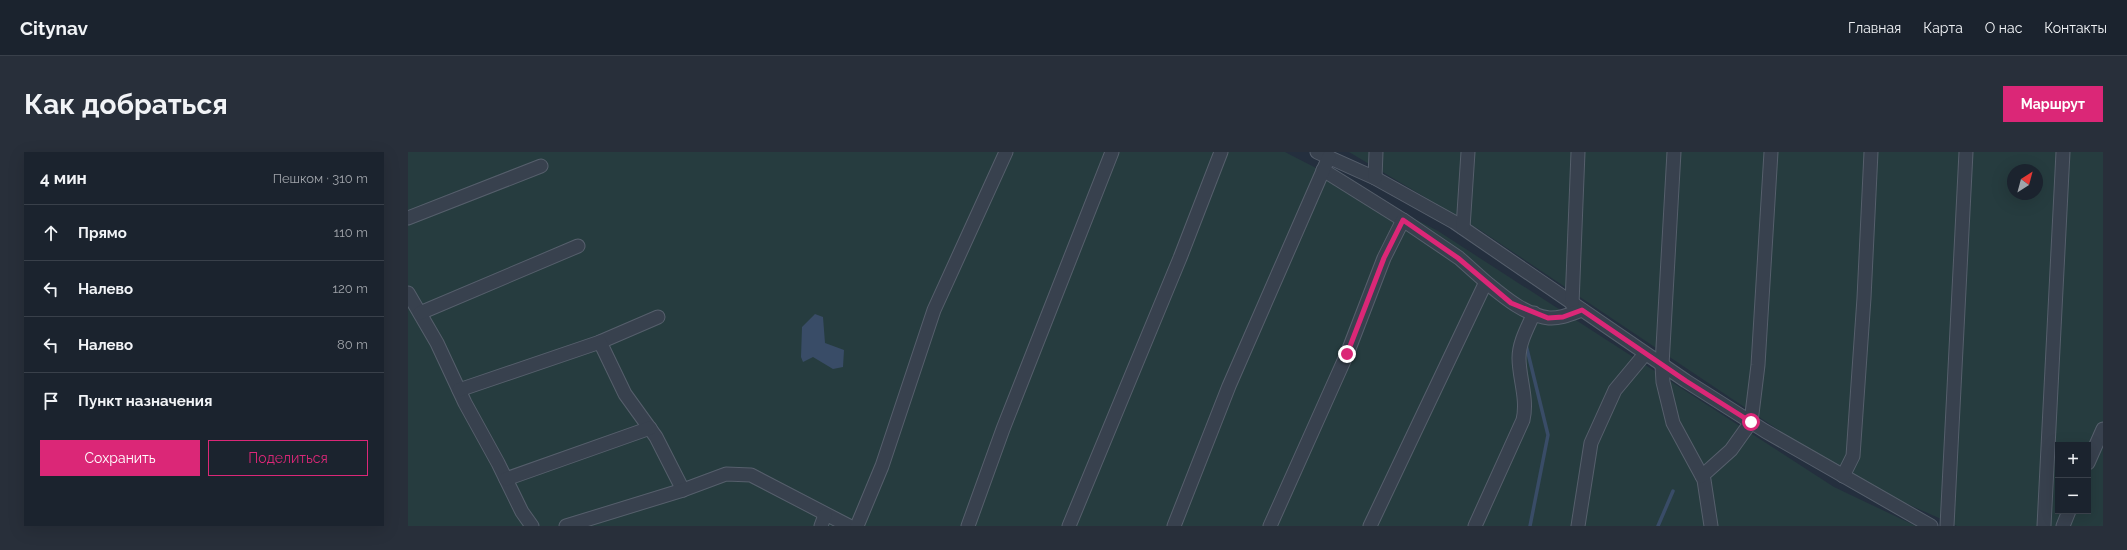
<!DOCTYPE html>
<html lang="ru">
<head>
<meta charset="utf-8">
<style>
  body { margin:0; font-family:Raleway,sans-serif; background:#282f3a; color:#f1f3f6 }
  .controls { position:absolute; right:12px; bottom:12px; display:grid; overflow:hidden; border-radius:0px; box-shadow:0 4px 16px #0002 }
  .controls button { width:36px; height:36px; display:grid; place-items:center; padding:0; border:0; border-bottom:1px solid #39404a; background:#1b232e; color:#f1f3f6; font:20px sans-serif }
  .compass { position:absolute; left:1599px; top:12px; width:36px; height:36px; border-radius:50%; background:#1b232e; box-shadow:0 4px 16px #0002; rotate:36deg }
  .stop { position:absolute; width:12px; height:12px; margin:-9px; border:3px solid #db2777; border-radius:50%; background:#fff }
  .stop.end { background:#db2777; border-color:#fff; box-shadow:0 1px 4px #0008 }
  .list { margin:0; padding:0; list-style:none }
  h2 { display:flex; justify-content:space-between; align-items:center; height:52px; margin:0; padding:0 16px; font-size:17px }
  h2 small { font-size:13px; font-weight:400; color:#a0a4aa }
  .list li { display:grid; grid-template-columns:26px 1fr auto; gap:12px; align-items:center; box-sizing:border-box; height:56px; padding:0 16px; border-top:1px solid #39404a }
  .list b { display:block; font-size:15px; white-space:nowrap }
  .list em { font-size:13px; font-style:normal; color:#a0a4aa }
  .actions { display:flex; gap:8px; padding:12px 16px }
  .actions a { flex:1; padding:9px 0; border:1px solid #db2777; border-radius:0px; text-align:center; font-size:14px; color:#db2777 }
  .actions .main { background:#db2777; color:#fff }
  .icon { flex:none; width:22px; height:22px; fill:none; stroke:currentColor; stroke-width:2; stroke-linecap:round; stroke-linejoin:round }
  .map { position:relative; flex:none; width:1695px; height:374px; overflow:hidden; border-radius:0px }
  header { display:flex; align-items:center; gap:24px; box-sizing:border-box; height:56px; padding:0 20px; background:#1b232e; border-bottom:1px solid #39404a }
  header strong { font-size:19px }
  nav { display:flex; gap:22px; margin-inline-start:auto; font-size:14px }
  .intro { display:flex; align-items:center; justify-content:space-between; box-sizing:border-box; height:96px; padding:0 24px }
  h1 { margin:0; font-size:28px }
  .button { padding:10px 18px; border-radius:0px; background:#db2777; color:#fff; font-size:14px; font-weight:700 }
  main { display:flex; gap:24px; padding:0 24px }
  aside { flex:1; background:#1b232e; border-radius:0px; box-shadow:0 4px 16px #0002 }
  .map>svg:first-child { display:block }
  .green { fill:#263c3f; fill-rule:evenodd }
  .water { fill:#394c67 }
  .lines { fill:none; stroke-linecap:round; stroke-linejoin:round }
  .stream { stroke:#394c67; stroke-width:3.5 }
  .minor-casing { stroke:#565f6c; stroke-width:15 }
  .minor { stroke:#38414e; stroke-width:13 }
  .route { stroke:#db2777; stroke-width:5 }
</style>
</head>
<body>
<header>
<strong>Citynav</strong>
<nav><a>Главная</a><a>Карта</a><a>О нас</a><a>Контакты</a></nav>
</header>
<div class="intro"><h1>Как добраться</h1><a class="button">Маршрут</a></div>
<main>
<aside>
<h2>4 мин<small>Пешком · 310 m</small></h2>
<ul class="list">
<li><svg class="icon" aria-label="ahead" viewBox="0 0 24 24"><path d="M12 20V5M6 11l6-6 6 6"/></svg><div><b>Прямо</b></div><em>110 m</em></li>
<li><svg class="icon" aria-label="left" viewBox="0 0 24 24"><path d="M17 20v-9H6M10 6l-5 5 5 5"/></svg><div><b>Налево</b></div><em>120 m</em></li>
<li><svg class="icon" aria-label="left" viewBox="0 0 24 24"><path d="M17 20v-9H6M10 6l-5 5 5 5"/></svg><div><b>Налево</b></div><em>80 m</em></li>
<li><svg class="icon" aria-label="arrive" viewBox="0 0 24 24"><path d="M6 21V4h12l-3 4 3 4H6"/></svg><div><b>Пункт назначения</b></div></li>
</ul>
<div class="actions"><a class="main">Сохранить</a><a>Поделиться</a></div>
</aside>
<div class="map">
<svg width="1695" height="374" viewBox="0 0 1695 374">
  <rect width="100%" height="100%" fill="#242f3e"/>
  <!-- green -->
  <g class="green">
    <path d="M0,0h877l153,79 396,256 82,39h-1508z"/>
    <path d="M941,0h754v374h-146l-104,-46 -373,-250zM1605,18h24v24h-24zM1650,293h30v66h-30z"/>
  </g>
  <!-- water -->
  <path class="water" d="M407,162l8,3 2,26 19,7 -1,17 -10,2 -20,-12 -10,5 -2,-5 1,-30z"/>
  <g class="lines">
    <!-- stream -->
    <g class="stream">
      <path d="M1118,193l22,90 -18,91"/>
      <path d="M1250,374l15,-35"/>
    </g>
    <!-- minor casing -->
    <g class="minor-casing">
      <g id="minor">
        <path d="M909,0l58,26 79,44 232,159 79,50 166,95"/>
        <path d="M1266,0l-12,213 1,17 10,41 31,57 7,46"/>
        <path d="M915,18l80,50"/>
        <path d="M967,26l1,-26"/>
        <path d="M0,66l133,-52"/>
        <path d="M1055,76l5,-76"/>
        <path d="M0,141l29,50 28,60 33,60 24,49 10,14"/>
        <path d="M1164,152l6,-152"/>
        <path d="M12,161l158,-67"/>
        <path d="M192,190l58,-25"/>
        <path d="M51,238l141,-48 25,52 31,43 27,53"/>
        <path d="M1680,311l15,-34"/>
        <path d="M1294,324l29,-26 20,-28 7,-57 13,-213"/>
        <path d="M1435,324l10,-20 11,-158 7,-146"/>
        <path d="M98,327l144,-51"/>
        <path d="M158,374l117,-36 43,-16 25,1 98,51"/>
        <path d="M413,374l4,-11"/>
        <path d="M449,374l25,-60 52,-156 72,-158"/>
        <path d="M560,374l35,-97 109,-277"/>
        <path d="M661,374l111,-268 41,-106"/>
        <path d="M766,374l55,-140 100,-229"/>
        <path d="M862,374l77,-172 37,-96 19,-38 56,38 28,25"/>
        <path d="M962,374l114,-240 3,-3c17,14 38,32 62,35 11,1 22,-4 33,-8"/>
        <path d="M1067,374l48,-106c5,-21 -4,-42 -4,-62 0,-16 9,-31 15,-45"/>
        <path d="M1170,374l13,-83 24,-53 30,-36"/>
        <path d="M1539,374l19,-374"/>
        <path d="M1636,374l19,-374"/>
        <path d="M1655,374l6,-15"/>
      </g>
    </g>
    <!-- minor -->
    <use href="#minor" class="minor"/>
  </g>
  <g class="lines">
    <!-- route -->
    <path class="route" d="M939,202l37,-96 19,-38 55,38 53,45 37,15 15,-1 19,-7 104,71 65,41"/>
  </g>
</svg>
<div class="controls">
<button>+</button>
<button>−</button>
</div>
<svg class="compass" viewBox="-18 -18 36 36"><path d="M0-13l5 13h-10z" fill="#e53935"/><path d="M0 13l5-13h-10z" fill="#a0a4aa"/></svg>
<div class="stop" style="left:1343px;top:270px"></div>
<div class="stop end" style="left:939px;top:202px"></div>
</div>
</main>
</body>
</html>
